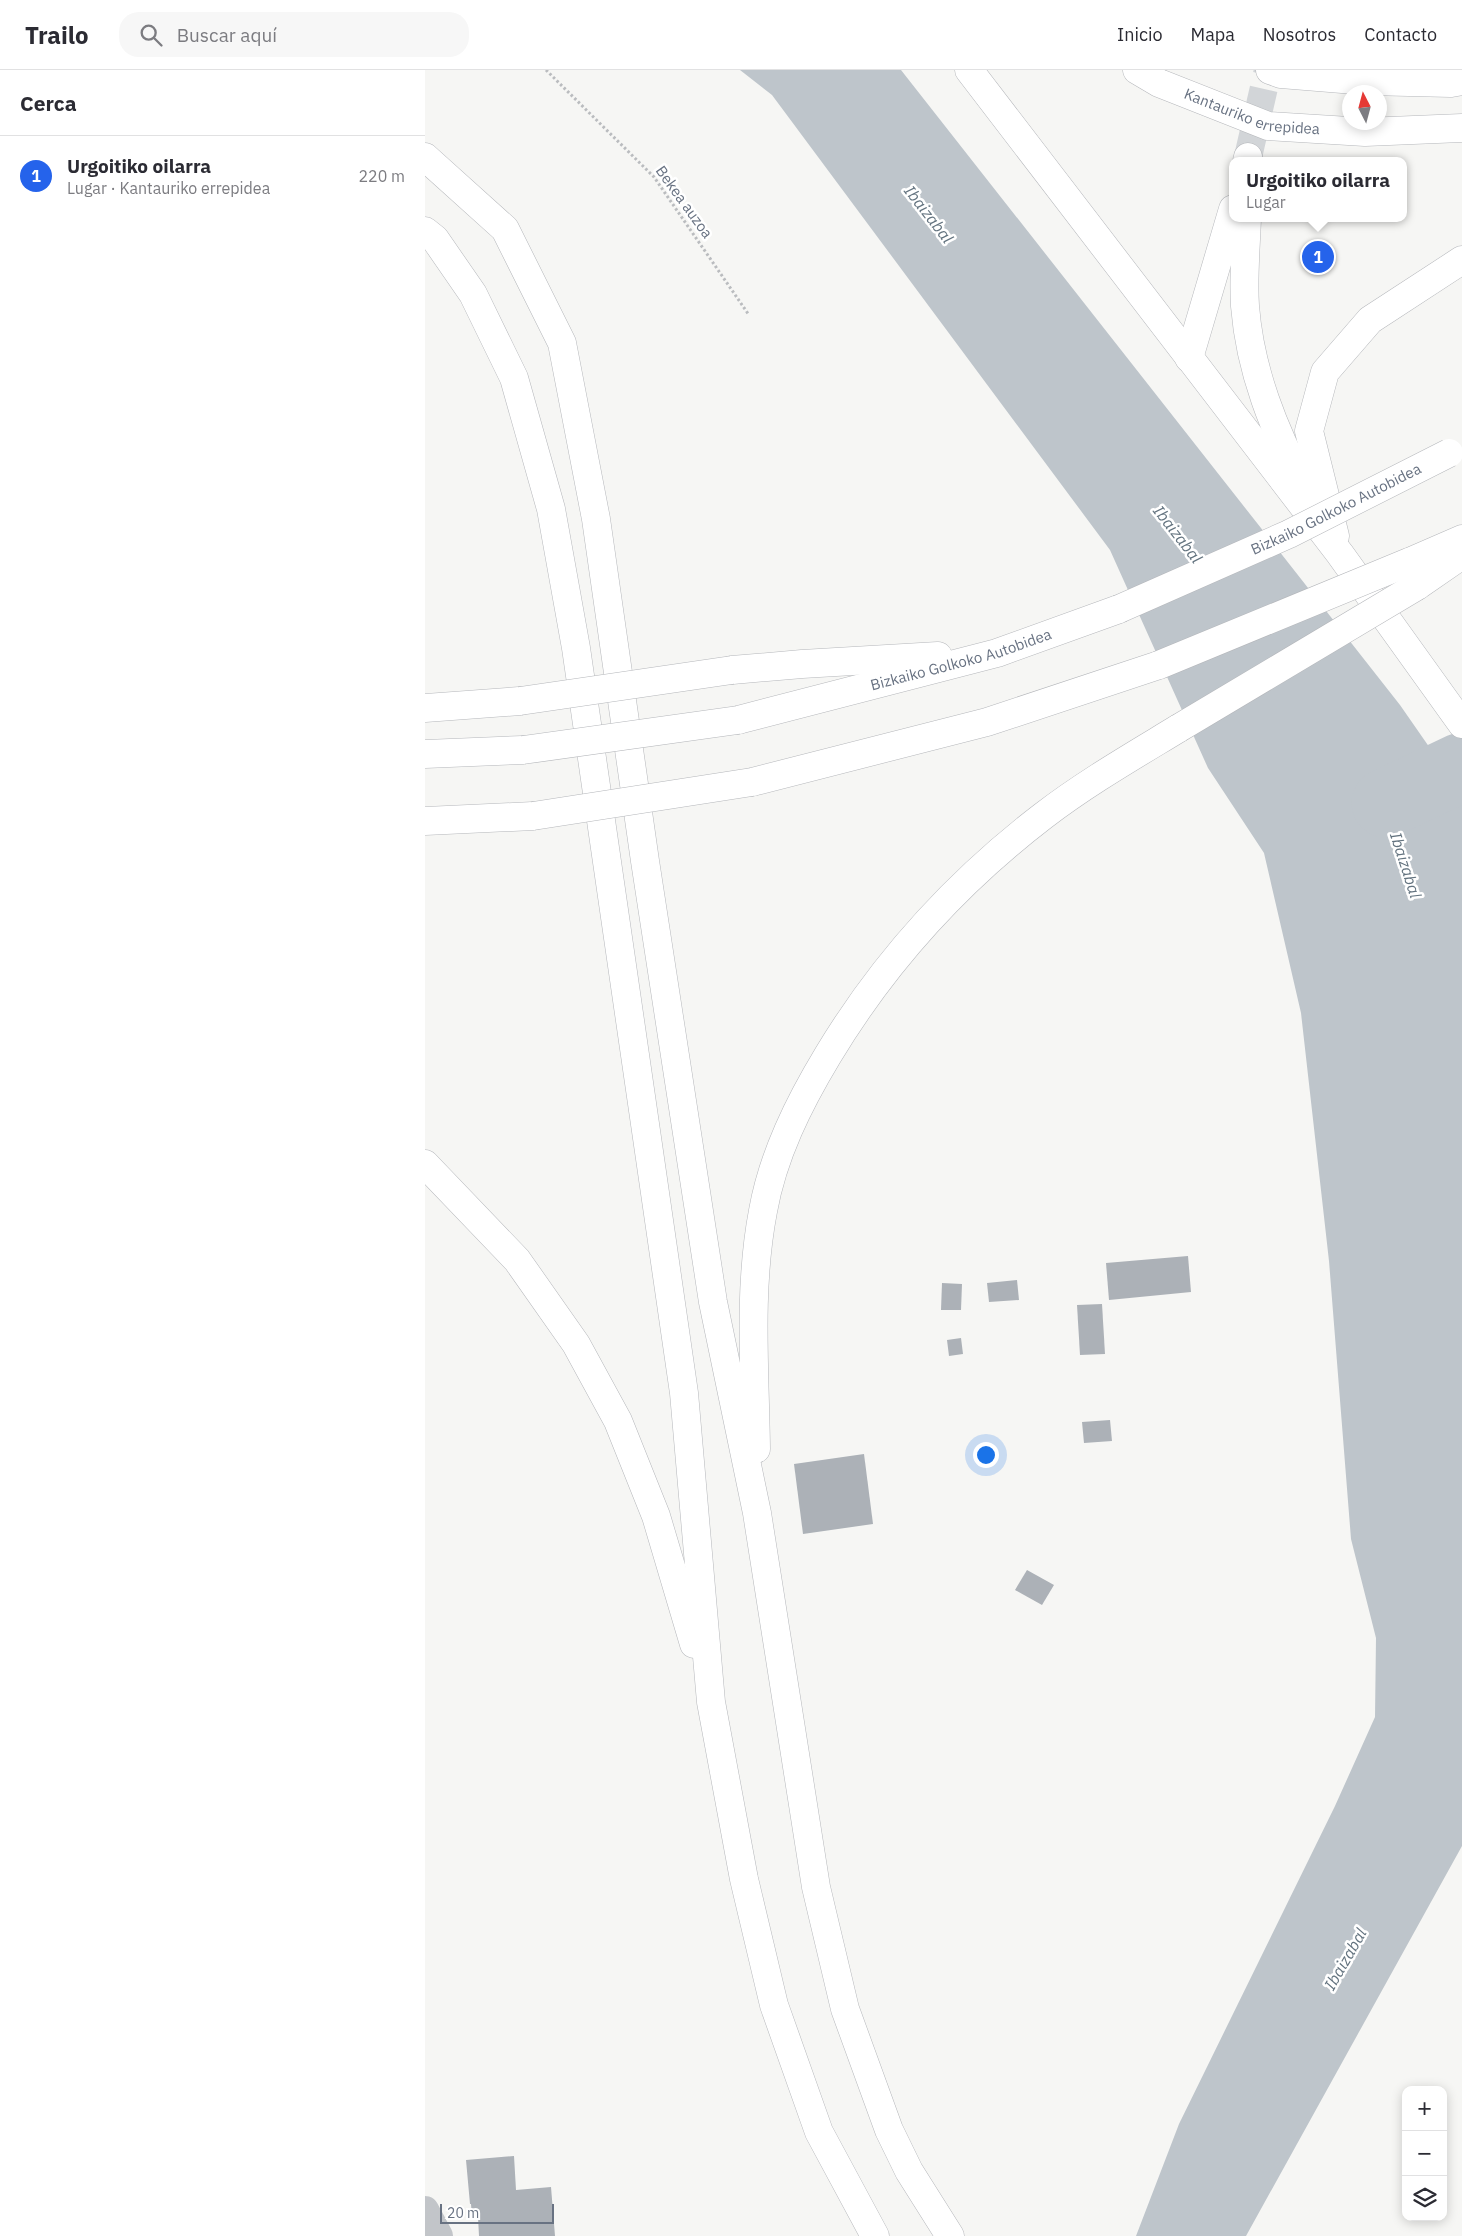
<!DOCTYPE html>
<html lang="es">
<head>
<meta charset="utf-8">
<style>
  body { margin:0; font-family:"IBM Plex Sans",sans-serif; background:#f7f7f7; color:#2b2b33 }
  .controls { position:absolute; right:15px; bottom:15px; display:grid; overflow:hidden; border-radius:10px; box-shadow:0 2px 12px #0003 }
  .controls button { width:45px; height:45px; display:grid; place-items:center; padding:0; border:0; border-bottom:1px solid #e1e1e2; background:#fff; color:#2b2b33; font:25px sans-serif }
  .compass { position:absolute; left:917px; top:15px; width:45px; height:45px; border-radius:50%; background:#fff; box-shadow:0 2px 12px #0003; rotate:354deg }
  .scale { position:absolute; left:15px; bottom:12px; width:114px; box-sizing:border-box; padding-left:5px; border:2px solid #687282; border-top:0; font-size:14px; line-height:18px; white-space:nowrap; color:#687282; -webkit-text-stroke:4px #fff; paint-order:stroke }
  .you { position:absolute; left:560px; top:1384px; width:18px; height:18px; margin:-12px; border:4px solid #fff; border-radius:50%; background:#1a73e8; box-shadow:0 0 0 8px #1a73e833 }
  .badge { display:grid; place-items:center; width:32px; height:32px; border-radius:50%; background:#2563eb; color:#fff; font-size:16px; font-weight:700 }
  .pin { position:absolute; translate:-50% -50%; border:2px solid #fff; box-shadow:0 1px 5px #0006 }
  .popup { position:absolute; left:804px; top:87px; width:178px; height:65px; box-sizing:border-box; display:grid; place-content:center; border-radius:10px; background:#fff; filter:drop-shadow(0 1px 4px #0005); font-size:16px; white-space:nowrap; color:#7c7c81 }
  .popup b { font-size:19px; color:#2b2b33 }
  .popup::after { content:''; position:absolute; left:50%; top:100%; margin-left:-10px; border:10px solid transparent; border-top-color:#fff }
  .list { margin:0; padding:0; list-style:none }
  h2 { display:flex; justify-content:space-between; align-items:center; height:65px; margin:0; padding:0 20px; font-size:21px }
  h2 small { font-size:16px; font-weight:400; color:#7c7c81 }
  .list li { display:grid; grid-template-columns:32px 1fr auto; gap:15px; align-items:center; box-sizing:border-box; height:80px; padding:0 20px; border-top:1px solid #e1e1e2 }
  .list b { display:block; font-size:19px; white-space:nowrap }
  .list p { margin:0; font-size:16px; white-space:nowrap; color:#7c7c81 }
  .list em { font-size:16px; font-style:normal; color:#7c7c81 }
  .icon { flex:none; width:28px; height:28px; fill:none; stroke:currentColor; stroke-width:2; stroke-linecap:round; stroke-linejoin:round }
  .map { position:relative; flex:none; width:1037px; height:2166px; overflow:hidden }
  header { display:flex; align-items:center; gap:30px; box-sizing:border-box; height:70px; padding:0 25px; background:#fff; border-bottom:1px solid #e1e1e2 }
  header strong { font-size:24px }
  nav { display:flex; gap:28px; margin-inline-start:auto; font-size:18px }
  .search { width:350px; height:45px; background:#f7f7f7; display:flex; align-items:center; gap:12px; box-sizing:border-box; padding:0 18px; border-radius:20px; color:#7c7c81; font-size:19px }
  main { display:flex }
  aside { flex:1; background:#fff }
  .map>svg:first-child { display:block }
  .water { fill:#bec5cb }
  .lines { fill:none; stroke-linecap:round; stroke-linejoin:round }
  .river { stroke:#bec5cb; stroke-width:69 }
  .building { fill:#acb1b7 }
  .trunk-tunnel { stroke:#d2d5d8; stroke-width:28; stroke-dasharray:28 14; stroke-linecap:butt }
  .trunk-casing { stroke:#b5b7bb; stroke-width:29 }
  .motorway-casing { stroke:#b5b7bb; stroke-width:29 }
  .path { stroke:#babcbf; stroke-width:3; stroke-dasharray:2.5 2.5; stroke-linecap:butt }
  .minor { stroke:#c2c5c9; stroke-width:28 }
  .trunk { stroke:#fff; stroke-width:28 }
  .motorway { stroke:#fff; stroke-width:28 }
  .motorway-bridge-casing { stroke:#b5b7bb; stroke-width:29; stroke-linecap:butt }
  .motorway-bridge { stroke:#fff; stroke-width:28 }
  .labels { text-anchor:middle; stroke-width:5; stroke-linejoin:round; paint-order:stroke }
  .street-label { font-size:15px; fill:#687282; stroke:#fff }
  .water-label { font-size:16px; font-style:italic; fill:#63737f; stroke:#fff }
</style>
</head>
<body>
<header>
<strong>Trailo</strong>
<div class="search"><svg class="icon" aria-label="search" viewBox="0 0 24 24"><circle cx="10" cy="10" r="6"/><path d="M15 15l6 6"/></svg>Buscar aquí</div>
<nav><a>Inicio</a><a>Mapa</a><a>Nosotros</a><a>Contacto</a></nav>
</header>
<main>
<aside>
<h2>Cerca<small></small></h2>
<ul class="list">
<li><span class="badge">1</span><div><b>Urgoitiko oilarra</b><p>Lugar · Kantauriko errepidea</p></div><em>220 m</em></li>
</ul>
</aside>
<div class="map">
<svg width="1037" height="2166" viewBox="0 0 1037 2166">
  <rect width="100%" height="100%" fill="#f6f6f4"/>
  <!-- water -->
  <path class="water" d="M315,0h161l499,635 48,69 14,29v1043l-216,390h-110l43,-112 156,-318 40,-89 1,-79 -25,-99 -22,-278 -28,-248 -37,-160 -56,-85 -98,-218 -338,-455z"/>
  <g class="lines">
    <!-- river -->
    <path class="river" d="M961,733l76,-36"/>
  </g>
  <!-- building -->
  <g class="building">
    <path d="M763,1186l3,36 -82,8 -3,-37z"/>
    <path d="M592,1210l2,20 -30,2 -2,-19z"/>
    <path d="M517,1213l20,1 -1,26h-20z"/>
    <path d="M677,1234l3,50 -25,1 -3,-50z"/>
    <path d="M536,1268l2,16 -14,2 -2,-16z"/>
    <path d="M685,1350l2,21 -28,2 -2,-21z"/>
    <path d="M439,1384l9,70 -70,10 -9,-70z"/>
    <path d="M602,1500l27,15 -12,20 -27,-15z"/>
    <path d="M89,2086l2,34 35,-3 4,49h-76l-1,-19h-6l-1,-13h-1l-4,-44z"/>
  </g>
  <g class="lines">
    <!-- trunk-tunnel -->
    <path class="trunk-tunnel" d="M823,87l20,-87"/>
    <!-- trunk casing -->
    <g class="trunk-casing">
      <g id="trunk">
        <path d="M544,0l371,484 122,170"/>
        <path id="s1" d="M712,0l22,13 109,43 97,6 97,-4"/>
        <path d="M845,0l11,4 86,7 84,2 11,-2"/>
        <path d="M822,91l1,-4"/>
        <path d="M822,148c-1,29 -4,59 -2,88 5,65 29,124 59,181"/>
        <path d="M764,288l44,-149"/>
        <path d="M910,466l-26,-105 16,-59 45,-52 92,-60"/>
      </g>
    </g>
    <!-- motorway casing -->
    <g class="motorway-casing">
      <g id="motorway">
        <path d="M0,87l80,72 57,114 34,176 49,342 68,441 44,211 59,374 29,122 44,121 20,41 41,65"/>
        <path d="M0,161l10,8 38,55 41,84 37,131 25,139 108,745 27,309 33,177 30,126 45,127 56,104"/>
        <path d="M984,492l53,-23"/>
        <path d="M992,516l45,-31"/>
        <path d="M307,600l70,-6 136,-8"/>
        <path d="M0,638l95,-7"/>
        <path id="s2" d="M313,650l259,-67 122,-44"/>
        <path d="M0,684l98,-4"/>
        <path d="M327,712l235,-60 172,-57"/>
        <path d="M0,751l108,-5"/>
        <path d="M0,1094l92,96 59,84 42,77 38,95 38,128"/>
        <path d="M331,1379c-1,-79 -8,-160 7,-238 10,-56 36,-108 65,-156 56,-93 129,-173 215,-239 43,-33 90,-60 136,-88"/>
      </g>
    </g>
    <!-- path -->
    <path class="path" d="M121,0l108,107 95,138"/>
    <!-- minor -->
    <path class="minor" d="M0,2140l14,26"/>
    <!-- trunk -->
    <use href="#trunk" class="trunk"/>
    <!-- motorway -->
    <use href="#motorway" class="motorway"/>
    <!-- motorway-bridge casing -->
    <g class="motorway-bridge-casing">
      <g id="motorway-bridge">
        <path id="s3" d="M694,539l170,-75 160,-81"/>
        <path d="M734,595l250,-103"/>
        <path d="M95,631l212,-31"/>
        <path d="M754,658l238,-142"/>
        <path d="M98,680l215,-30"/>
        <path d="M108,746l219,-34"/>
      </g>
    </g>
    <!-- motorway-bridge -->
    <use href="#motorway-bridge" class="motorway-bridge"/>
  </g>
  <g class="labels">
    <!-- street labels -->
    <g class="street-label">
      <text dy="5" stroke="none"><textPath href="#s1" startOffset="124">Kantauriko errepidea</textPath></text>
      <text transform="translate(259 132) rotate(54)" y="5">Bekea auzoa</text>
      <text dy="5" stroke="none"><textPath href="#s3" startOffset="239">Bizkaiko Golkoko Autobidea</textPath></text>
      <text dy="5" stroke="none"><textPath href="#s2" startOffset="231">Bizkaiko Golkoko Autobidea</textPath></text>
    </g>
    <!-- water labels -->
    <g class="water-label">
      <text transform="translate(504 144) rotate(52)" y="6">Ibaizabal</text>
      <text transform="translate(753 464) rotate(52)" y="6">Ibaizabal</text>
      <text transform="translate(981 795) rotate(72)" y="6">Ibaizabal</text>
      <text transform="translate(920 1889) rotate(-60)" y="6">Ibaizabal</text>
    </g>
  </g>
</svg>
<div class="controls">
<button>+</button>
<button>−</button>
<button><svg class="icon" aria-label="layers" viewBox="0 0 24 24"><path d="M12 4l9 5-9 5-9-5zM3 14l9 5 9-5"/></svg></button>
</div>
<svg class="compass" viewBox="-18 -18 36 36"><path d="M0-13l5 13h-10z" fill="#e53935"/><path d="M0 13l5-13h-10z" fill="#7c7c81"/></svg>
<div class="scale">20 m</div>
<div class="you"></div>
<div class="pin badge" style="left:893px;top:187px">1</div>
<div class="popup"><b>Urgoitiko oilarra</b>Lugar</div>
</div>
</main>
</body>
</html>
